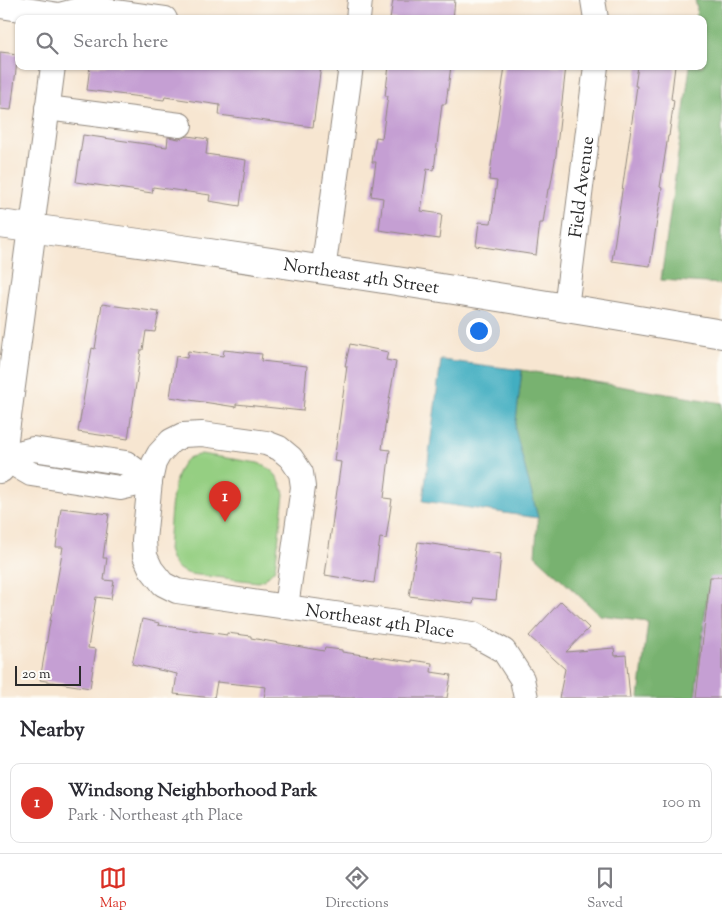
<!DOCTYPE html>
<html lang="en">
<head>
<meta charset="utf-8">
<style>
  body { margin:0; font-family:"Sorts Mill Goudy",serif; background:#f7f7f7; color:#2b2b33 }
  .scale { position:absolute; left:15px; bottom:12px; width:66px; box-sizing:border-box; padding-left:5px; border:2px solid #2b2b2b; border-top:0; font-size:14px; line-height:18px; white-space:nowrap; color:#2b2b2b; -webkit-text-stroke:4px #fdfcf7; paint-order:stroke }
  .you { position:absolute; left:478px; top:330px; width:18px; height:18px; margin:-12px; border:4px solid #fff; border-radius:50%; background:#1a73e8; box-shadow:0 0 0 8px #1a73e833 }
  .badge { display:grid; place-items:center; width:32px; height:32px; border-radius:50%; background:#d93025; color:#fff; font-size:16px; font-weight:700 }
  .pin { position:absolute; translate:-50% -41px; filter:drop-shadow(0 1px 2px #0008) }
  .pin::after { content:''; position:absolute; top:26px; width:18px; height:15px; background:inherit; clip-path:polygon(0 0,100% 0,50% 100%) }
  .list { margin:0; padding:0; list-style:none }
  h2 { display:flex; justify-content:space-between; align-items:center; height:65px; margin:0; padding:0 20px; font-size:21px }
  h2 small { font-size:16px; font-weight:400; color:#7c7c81 }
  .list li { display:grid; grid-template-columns:32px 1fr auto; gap:15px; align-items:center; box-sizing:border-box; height:80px; margin:0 10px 10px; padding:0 10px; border:1px solid #e1e1e2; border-radius:10px }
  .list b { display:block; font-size:19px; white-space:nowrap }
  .list p { margin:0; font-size:16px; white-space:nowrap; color:#7c7c81 }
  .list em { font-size:16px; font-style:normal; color:#7c7c81 }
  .icon { flex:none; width:28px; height:28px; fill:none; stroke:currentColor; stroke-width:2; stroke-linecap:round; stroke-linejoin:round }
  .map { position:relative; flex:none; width:722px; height:698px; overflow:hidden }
  .search { position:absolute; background:#fff; box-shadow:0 1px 4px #0004; left:15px; right:15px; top:15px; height:55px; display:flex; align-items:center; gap:12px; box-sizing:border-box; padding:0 18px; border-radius:10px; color:#7c7c81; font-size:19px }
  .sheet { height:155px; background:#fff }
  nav { display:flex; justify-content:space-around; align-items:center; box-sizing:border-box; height:70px; border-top:1px solid #e1e1e2; background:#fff; font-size:14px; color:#7c7c81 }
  nav a { display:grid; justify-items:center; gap:2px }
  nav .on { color:#d93025 }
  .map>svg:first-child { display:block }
  .green { fill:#95cf82; stroke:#607d56 }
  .forest { fill:#78b270; stroke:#526e4e }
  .water { fill:#43aec1; stroke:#376c76 }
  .building { fill:#c59fd3 }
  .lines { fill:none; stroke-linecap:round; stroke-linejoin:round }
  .street-casing { stroke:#91887e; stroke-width:26 }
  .secondary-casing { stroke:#91887e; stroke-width:30 }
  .street { stroke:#fff; stroke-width:24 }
  .secondary { stroke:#fff; stroke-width:28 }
  .labels { text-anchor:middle; stroke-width:4; stroke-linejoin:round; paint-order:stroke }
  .street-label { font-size:18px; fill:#2b2b2b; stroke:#fdfcf7 }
</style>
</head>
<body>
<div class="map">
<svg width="722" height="698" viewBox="0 0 722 698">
  <rect width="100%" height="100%" fill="#fdfcf7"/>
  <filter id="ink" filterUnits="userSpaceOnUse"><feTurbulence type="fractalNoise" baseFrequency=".02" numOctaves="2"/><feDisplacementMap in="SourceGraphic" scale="10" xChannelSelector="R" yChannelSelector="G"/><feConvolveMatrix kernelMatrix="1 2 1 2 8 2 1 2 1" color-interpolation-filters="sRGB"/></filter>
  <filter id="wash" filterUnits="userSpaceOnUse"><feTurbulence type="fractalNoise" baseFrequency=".0096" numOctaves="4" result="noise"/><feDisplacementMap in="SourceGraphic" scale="20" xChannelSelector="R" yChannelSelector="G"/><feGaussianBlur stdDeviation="1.12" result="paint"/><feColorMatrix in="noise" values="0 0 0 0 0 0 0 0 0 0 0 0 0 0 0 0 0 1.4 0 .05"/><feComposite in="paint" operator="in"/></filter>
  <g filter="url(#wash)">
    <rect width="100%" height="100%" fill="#f7e6d1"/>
    <!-- green -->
    <path class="green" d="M201,454l57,9c16,6 22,15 26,31l-9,75 -10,10 -7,3 -68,-8c-14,-4 -18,-11 -22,-24 2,-21 2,-78 19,-91 3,-3 10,-3 14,-5z"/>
    <!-- forest -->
    <g class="forest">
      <path d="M695,0h27v284l-61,-4 29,-214h13v-47h-7l1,-11z"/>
      <path d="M522,370l200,33v188l-14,-1 -13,108h-56l9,-77 -48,-6 -65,-60 3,-37 -23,-89z"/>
    </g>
    <!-- water -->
    <path class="water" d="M441,360l81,10 -7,59 23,89 -115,-17z"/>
    <g id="blocks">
      <!-- building -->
      <g class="building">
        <path d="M393,0h62l-2,19h-63z"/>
        <path d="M0,52l18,2 -7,56 -11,-1z"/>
        <path d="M90,66h231l-8,61 -94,-12 1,-10 -55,-8 -1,3 -77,-10z"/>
        <path d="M389,66h62l-5,38h-4l-8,66 -7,-1 -6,42 21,3 -3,25 -60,-9 4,-32 -12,-2 5,-34h-4l4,-25 6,1 6,-42h-3z"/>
        <path d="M505,66h61l-10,89 -6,34h-2l-5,34h-3l-4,32 -60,-9 3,-24 12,1 6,-42 -8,-1z"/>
        <path d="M638,66h37l-4,33 3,1 -5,36h-1l-8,51 2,1 -12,78 -38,-5 25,-175h-2z"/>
        <path d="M83,135l84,12 1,-10 11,2 9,-3 20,3 -2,15 40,6 -6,46 -31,-5 1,-6 -57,-8 -1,6 -76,-11z"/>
        <path d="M102,304l57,8 -4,20 -9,-1 -3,19h-2l-13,89 -50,-7 14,-84 3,1z"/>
        <path d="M350,344l38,8 -2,8 10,2 -8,43 -6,44 8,1 -6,48 8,1 -6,40 -6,-1 -6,45 -49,-8 16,-113 -7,-1 13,-95h-2z"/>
        <path d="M224,350l38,4 -1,7 46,5 -4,45 -67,-7v3l-66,-10 6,-41 11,2 1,-7 35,5z"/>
        <path d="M61,508l48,6 -6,44h4l-3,22 10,1 -3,18 -15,-2 -8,51 8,1 -6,39 -50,-8 23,-133h-7z"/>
        <path d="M418,542l83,12 -5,46 -22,-2 -1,6 -64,-8z"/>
        <path d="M710,577h12v121h-26z"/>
        <path d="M561,601l28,27 -23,24 48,-4 1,8 11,-1 4,43h-71l6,-29 -36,-33z"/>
        <path d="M142,619l17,4 -1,2 69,10v-2l24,3v2l73,13 1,-3 17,2v2l70,10v-2l20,3 -1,9 20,3 -4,23h-183l2,-11 -49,-5 -3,16 -40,-4 3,-20 -45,-10z"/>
      </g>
    </g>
  </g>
  <g filter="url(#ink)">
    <use href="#blocks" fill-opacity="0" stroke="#91887e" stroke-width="1"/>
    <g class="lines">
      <!-- street casing -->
      <g class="street-casing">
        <g id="street">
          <path d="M593,0l3,19"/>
          <path d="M0,6l59,9 27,-7 79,11"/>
          <path d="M358,19l2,-19"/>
          <path d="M47,108l133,17"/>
          <path d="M32,228l21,-162"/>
          <path d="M323,271l28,-205"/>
          <path id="s1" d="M566,308l30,-242"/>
          <path d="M0,456l31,18 89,14 30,-7"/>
          <path d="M0,458l33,-9 93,14 24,18"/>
          <path id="s2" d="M286,607l17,-120 -2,-14 -10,-15 -12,-10 -13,-5 -64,-9 -19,1 -12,6 -12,13 -5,9 -4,18 -6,59 1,16 6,13 12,15 14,7 296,43 31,17 18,28 4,19"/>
        </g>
      </g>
      <!-- secondary casing -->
      <g class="secondary-casing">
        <g id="secondary">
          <path id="s3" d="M0,224c241,32 482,69 722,110"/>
          <path d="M0,469l32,-241"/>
        </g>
      </g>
      <!-- street -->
      <use href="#street" class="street"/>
      <!-- secondary -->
      <use href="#secondary" class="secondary"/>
    </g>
  </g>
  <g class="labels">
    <!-- street labels -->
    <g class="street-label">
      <text dy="6" stroke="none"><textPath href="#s1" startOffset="122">Field Avenue</textPath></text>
      <text dy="6" stroke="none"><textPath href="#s3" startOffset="365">Northeast 4th Street</textPath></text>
      <text dy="6" stroke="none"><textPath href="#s2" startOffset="656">Northeast 4th Place</textPath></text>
    </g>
  </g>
</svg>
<div class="scale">20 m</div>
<div class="you"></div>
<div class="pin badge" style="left:225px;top:522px">1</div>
<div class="search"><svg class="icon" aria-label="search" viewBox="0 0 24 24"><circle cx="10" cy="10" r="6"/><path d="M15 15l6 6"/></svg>Search here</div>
</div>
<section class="sheet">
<h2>Nearby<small></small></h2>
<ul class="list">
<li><span class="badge">1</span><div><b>Windsong Neighborhood Park</b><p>Park · Northeast 4th Place</p></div><em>100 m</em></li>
</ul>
</section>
<nav>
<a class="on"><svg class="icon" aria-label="map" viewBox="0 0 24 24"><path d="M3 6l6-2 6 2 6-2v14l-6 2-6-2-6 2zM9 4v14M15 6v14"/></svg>Map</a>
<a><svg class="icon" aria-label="directions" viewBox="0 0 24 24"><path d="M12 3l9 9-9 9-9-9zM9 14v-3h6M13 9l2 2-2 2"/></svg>Directions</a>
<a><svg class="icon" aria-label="saved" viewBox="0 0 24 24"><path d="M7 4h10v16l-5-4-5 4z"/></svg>Saved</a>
</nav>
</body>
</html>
